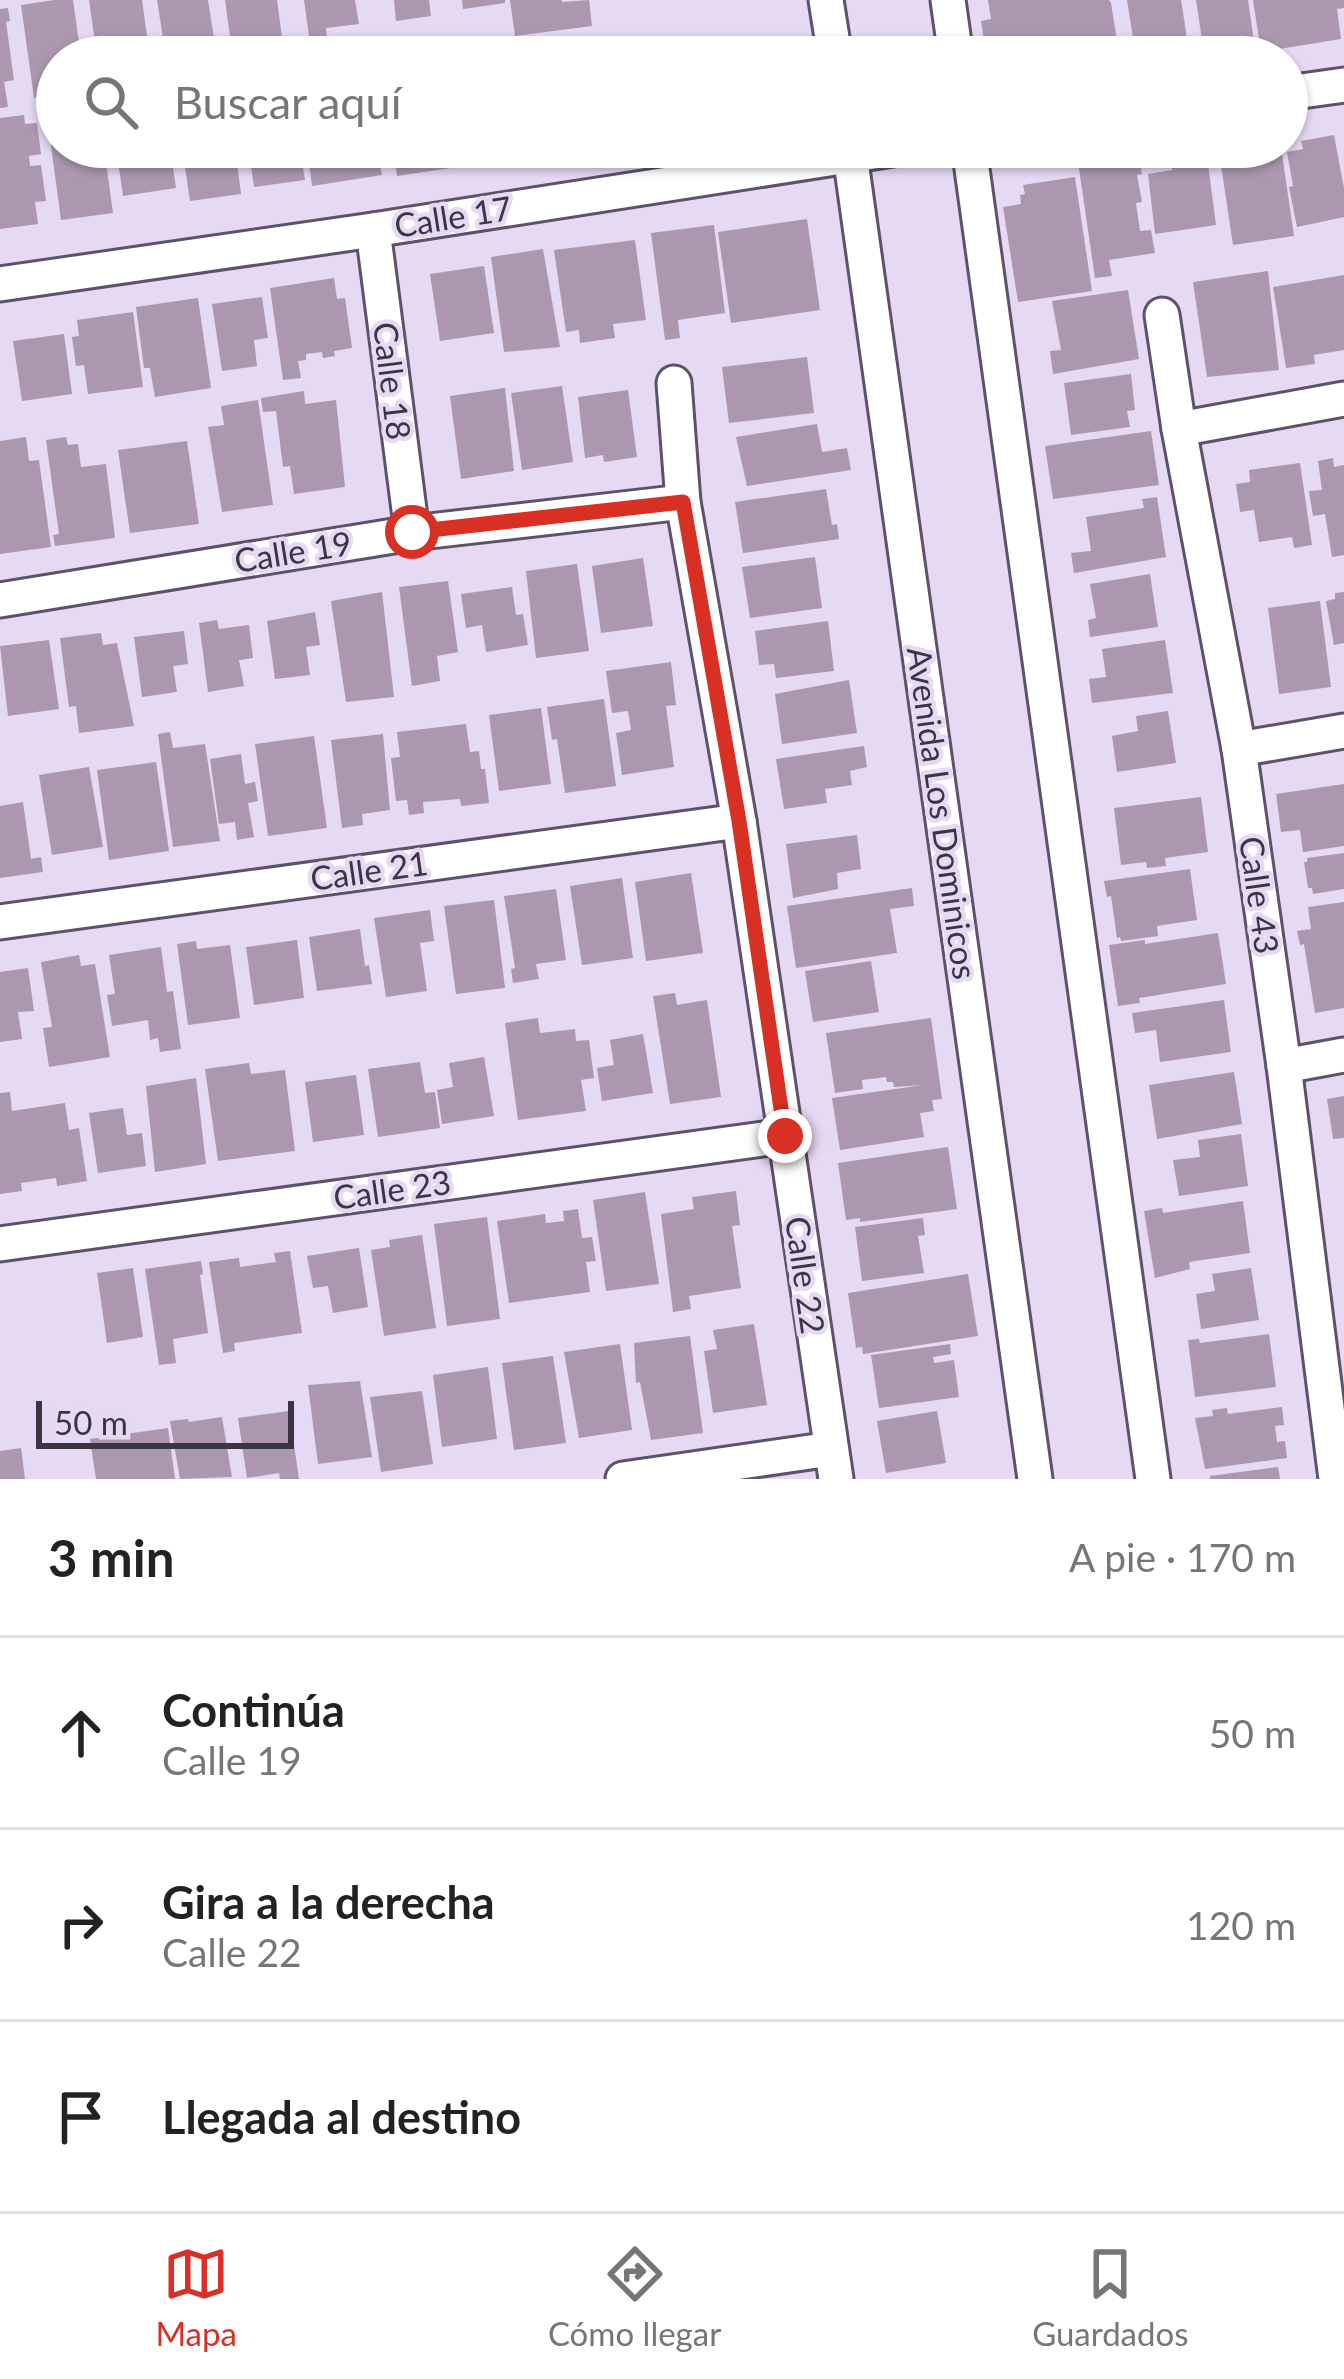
<!DOCTYPE html>
<html lang="es">
<head>
<meta charset="utf-8">
<style>
  body { margin:0; font-family:Lato,sans-serif; background:#f6f6f6; color:#222 }
  .scale { position:absolute; left:36px; bottom:30px; width:258px; box-sizing:border-box; padding-left:12px; border:6px solid #3a3540; border-top:0; font-size:33px; line-height:42px; white-space:nowrap; color:#3a3540; -webkit-text-stroke:9px #e5d9f4; paint-order:stroke }
  .stop { position:absolute; width:36px; height:36px; margin:-27px; border:9px solid #d93025; border-radius:50%; background:#fff }
  .stop.end { background:#d93025; border-color:#fff; box-shadow:0 3px 12px #0008 }
  .list { margin:0; padding:0; list-style:none }
  h2 { display:flex; justify-content:space-between; align-items:center; height:156px; margin:0; padding:0 48px; font-size:51px }
  h2 small { font-size:39px; font-weight:400; color:#767676 }
  .list li { display:grid; grid-template-columns:78px 1fr auto; gap:36px; align-items:center; box-sizing:border-box; height:192px; padding:0 48px; border-top:3px solid #e0e0e0 }
  .list b { display:block; font-size:45px; white-space:nowrap }
  .list p { margin:0; font-size:39px; white-space:nowrap; color:#767676 }
  .list em { font-size:39px; font-style:normal; color:#767676 }
  .icon { flex:none; width:66px; height:66px; fill:none; stroke:currentColor; stroke-width:2; stroke-linecap:round; stroke-linejoin:round }
  .map { position:relative; flex:none; width:1344px; height:1479px; overflow:hidden }
  .search { position:absolute; background:#fff; box-shadow:0 3px 9px #0004; left:36px; right:36px; top:36px; height:132px; display:flex; align-items:center; gap:30px; box-sizing:border-box; padding:0 42px; border-radius:66px; color:#767676; font-size:45px }
  .sheet { height:732px; background:#fff }
  nav { display:flex; justify-content:space-around; align-items:center; box-sizing:border-box; height:168px; border-top:3px solid #e0e0e0; background:#fff; font-size:33px; color:#767676 }
  nav a { display:grid; justify-items:center; gap:6px }
  nav .on { color:#d93025 }
  .map>svg:first-child { display:block }
  .building { fill:#ab98af }
  .lines { fill:none; stroke-linecap:round; stroke-linejoin:round }
  .minor-casing { stroke:#5d5269; stroke-width:39 }
  .minor { stroke:#fff; stroke-width:33 }
  .route { stroke:#d93025; stroke-width:15 }
  .labels { text-anchor:middle; stroke-width:9; stroke-linejoin:round; paint-order:stroke }
  .street-label { font-size:33px; fill:#3a3540; stroke:#e5d9f4 }
</style>
</head>
<body>
<div class="map">
<svg width="1344" height="1479" viewBox="0 0 1344 1479">
  <rect width="100%" height="100%" fill="#e5d9f4"/>
  <!-- building -->
  <g class="building">
    <path d="M54,0h19l8,57h-24v38l-23,3 -13,-93z"/>
    <path d="M89,0h53l8,57h-53z"/>
    <path d="M157,0h51l9,57h-16v-3l-35,3z"/>
    <path d="M225,0h52l5,37 -51,7z"/>
    <path d="M304,0h51l4,24 -33,4 2,21 -17,2z"/>
    <path d="M394,0h35l2,16 -35,5z"/>
    <path d="M462,0h43v3l-42,6z"/>
    <path d="M510,0h52v2l27,-2 3,26 -77,10z"/>
    <path d="M988,0h121l2,3 8,50h-4l1,4h-112l-2,-11 -17,2 -4,-27 10,-2z"/>
    <path d="M1127,0h54l9,57h-54z"/>
    <path d="M1196,0h52l8,55 -62,2 -2,-9 11,-1z"/>
    <path d="M1253,0h91v8l-7,1 4,30 -80,13z"/>
    <path d="M8,8l2,13 -4,1 8,58 -10,2 4,25 -8,1v-99z"/>
    <path d="M702,38l3,19h-62l-1,-4 13,-2 -1,-5z"/>
    <path d="M792,48l2,9h-44v-3z"/>
    <path d="M24,115l1,9 12,-1 4,31 -12,2 1,10 11,-1 5,36 -11,1 3,22 -38,5v-111z"/>
    <path d="M57,130v17h47l9,66 -52,7 -12,-89z"/>
    <path d="M1334,135l10,53v29l-47,10 -8,-40 4,-1 -6,-34 16,-3 -2,-8z"/>
    <path d="M116,147h54l6,41 -53,8z"/>
    <path d="M182,147h53l6,47 -51,7z"/>
    <path d="M248,147h52l5,33 -51,7z"/>
    <path d="M307,147h70l5,28 -70,11z"/>
    <path d="M393,147h52l1,6 8,-1 3,15 -60,9z"/>
    <path d="M532,147h60v3l-58,8z"/>
    <path d="M1258,147h23l13,89 -61,9 -14,-93z"/>
    <path d="M1139,154l3,20 -5,1 5,27 -6,1 4,28 11,-1 4,23 -46,7 3,16 -17,2 -17,-116z"/>
    <path d="M1207,156l9,69 -61,9 -7,-60 24,-4 -1,-9z"/>
    <path d="M1075,177l17,114 -74,11 -15,-95 18,-3 -1,-9 5,-1 -2,-9z"/>
    <path d="M807,219l13,91 -89,13 -13,-91z"/>
    <path d="M714,225l11,88 -47,7 2,18 -15,2 -14,-107z"/>
    <path d="M635,240l11,80 -33,4 2,14 -35,5 -1,-13 -13,2 -12,-82z"/>
    <path d="M543,249l17,98 -56,5 -13,-95z"/>
    <path d="M484,266l10,67 -54,8 -10,-67z"/>
    <path d="M1268,271l11,99 -72,7 -14,-95z"/>
    <path d="M1344,275v75l-30,5 1,9 -29,4 -13,-81z"/>
    <path d="M334,278l3,21 8,-1 7,50 -18,3 1,5 -12,2 -1,-6 -16,2v6l-8,1 3,17 -18,2 -13,-92z"/>
    <path d="M1128,290l11,69 -86,15 -3,-23 11,-1 -9,-49z"/>
    <path d="M262,297l6,41 -14,2 3,26 -35,5 -10,-67z"/>
    <path d="M198,298l13,90 -56,9 -5,-29h-6l-8,-61z"/>
    <path d="M133,312l10,75 -55,7 -4,-29 -8,1 -4,-29 7,-1 -2,-16z"/>
    <path d="M64,334l8,60 -50,7 -9,-60z"/>
    <path d="M807,357l7,56 -85,10 -7,-56z"/>
    <path d="M1131,374l4,36 -8,1 3,16 -59,8 -7,-52z"/>
    <path d="M562,386l11,76 -51,8 -11,-77z"/>
    <path d="M505,388l9,83 -53,8 -11,-83z"/>
    <path d="M628,390l9,67 -33,5 -1,-7 -18,3 -7,-61z"/>
    <path d="M304,391l1,13 31,-4 9,87 -51,7 -4,-28 -7,1 -7,-56 -13,1 -2,-14z"/>
    <path d="M258,400l15,105 -51,7 -14,-85 16,-2 -3,-19z"/>
    <path d="M817,424l5,28 25,-4 4,22 -104,16 -11,-49z"/>
    <path d="M1151,431l8,54 -106,14 -8,-53z"/>
    <path d="M26,437l3,24 10,-1 12,87 -51,7v-113z"/>
    <path d="M66,437l2,8 10,-1 3,23 25,-3 9,74 -60,8 -2,-11 6,-1 -13,-94z"/>
    <path d="M187,441l12,83 -69,9 -12,-83z"/>
    <path d="M1333,458l1,9 10,-2v90l-12,2 -7,-43 -12,2 -4,-25 13,-1 -4,-29z"/>
    <path d="M1300,463l12,82 -18,3 -2,-11 -33,5 -5,-32 -14,2 -4,-28 14,-2 -1,-12z"/>
    <path d="M826,489l6,36 5,-1 2,15 -96,14 -8,-51z"/>
    <path d="M1157,497l9,60 -92,16 -3,-20 20,-2 -5,-34 58,-9 -2,-9z"/>
    <path d="M815,557l7,51 -72,10 -8,-51z"/>
    <path d="M643,558l10,68 -52,7 -9,-67z"/>
    <path d="M577,564l12,87 -53,7 -10,-87z"/>
    <path d="M1150,574l8,53 -68,10 -2,-17 8,-2 -6,-34z"/>
    <path d="M448,581l10,71 -21,4 3,25 -28,5 -13,-99z"/>
    <path d="M512,587l4,28 7,-1 5,31 -42,7 -4,-27 -16,3 -5,-34z"/>
    <path d="M382,592l12,105 -48,5 -15,-101z"/>
    <path d="M1344,592v51l-10,2 -8,-44 9,-2v-6z"/>
    <path d="M1320,601l11,86 -52,7 -11,-86z"/>
    <path d="M315,612l5,33 -14,2 4,28 -35,4 -8,-58z"/>
    <path d="M217,620l2,9 30,-4 4,33 -14,2 5,26 -36,6 -9,-69z"/>
    <path d="M828,621l6,50 -58,7 -2,-14 -15,1 -4,-34z"/>
    <path d="M184,631l4,33 -15,2 4,26 -35,5 -8,-60z"/>
    <path d="M101,633l2,12 14,-2 17,83 -55,7 -3,-27 -7,1 -9,-69z"/>
    <path d="M49,640l10,69 -51,7 -8,-70z"/>
    <path d="M1165,640l8,53 -81,10 -3,-24 17,-2 -4,-28z"/>
    <path d="M671,662l5,43 -10,1 8,61 -52,8 -6,-42 15,-3 -3,-19 -16,2 -6,-42z"/>
    <path d="M849,680l8,53 -75,11 -7,-50z"/>
    <path d="M604,699l12,87 -51,7 -8,-54 -5,1 -5,-33z"/>
    <path d="M541,708l10,76 -52,7 -10,-76z"/>
    <path d="M1168,711l8,52 -59,9 -5,-36 26,-5 -2,-15z"/>
    <path d="M466,724l4,28 9,-1 2,18h4l4,34 -28,3 -1,-7 -37,3 1,11 -15,2 -2,-15 -11,1 -5,-43 9,-1 -3,-25z"/>
    <path d="M170,732l3,16 32,-4 15,97 -47,6 -15,-113z"/>
    <path d="M383,734l7,76 -28,4 1,11 -21,3 -11,-88z"/>
    <path d="M314,736l13,92 -59,8 -13,-92z"/>
    <path d="M864,746l3,21 -17,4 2,14 -27,4 2,14 -43,6 -8,-50z"/>
    <path d="M241,754l4,30 10,-2 3,19 -10,2 6,34 -17,3 -2,-18 -16,2 -9,-65z"/>
    <path d="M156,762l13,89 -60,9 -12,-90z"/>
    <path d="M89,767l14,80 -51,8 -13,-80z"/>
    <path d="M1344,784v62l-41,6 -3,-22 -19,2 -5,-38z"/>
    <path d="M1201,797l7,55 -43,6 1,8 -19,2 -1,-6 -25,3 -7,-57z"/>
    <path d="M23,802l8,57 10,-2 2,15 -43,6v-72z"/>
    <path d="M857,835l4,34 -24,4 1,16 -45,9 -7,-54z"/>
    <path d="M1344,853v36l-31,5 -1,-6h-4l-4,-26h3v-4z"/>
    <path d="M1190,869l7,51 -40,6 1,10 -37,5 -1,-4 -3,1 -6,-42 -4,1 -3,-16z"/>
    <path d="M691,873l12,80 -57,8 -11,-79z"/>
    <path d="M622,878l11,80 -51,7 -12,-79z"/>
    <path d="M912,888l2,18 -24,3 7,44 -101,15 -9,-62z"/>
    <path d="M556,889l10,71 -30,4 3,15 -26,4 -2,-14 4,-1 -11,-72z"/>
    <path d="M494,900l11,88 -49,6 -12,-88z"/>
    <path d="M1344,902v106l-29,5 -11,-69 -4,1 -3,-14 14,-2 -3,-22z"/>
    <path d="M430,910l4,31 -14,2 7,48 -41,6 -12,-79z"/>
    <path d="M360,929l5,37 4,-1 3,19 -55,7 -8,-54z"/>
    <path d="M1218,933l8,51 -87,14 1,5 -22,3 -9,-61 36,-5v4z"/>
    <path d="M297,940l7,58 -50,7 -8,-58z"/>
    <path d="M196,941l1,8 33,-4 10,73 -52,7 -11,-81z"/>
    <path d="M161,947l6,45 6,-1 8,58 -21,3 -2,-14 -8,2 -2,-20 -36,6 -5,-31 8,-1 -6,-39z"/>
    <path d="M79,955l2,11 14,-2 15,93 -61,10 -6,-39 9,-1 -11,-65z"/>
    <path d="M871,961l8,51 -66,10 -8,-51z"/>
    <path d="M28,968l6,43 -16,1 4,27 -22,3v-70z"/>
    <path d="M675,993l2,12 30,-5 14,97 -51,7 -17,-108z"/>
    <path d="M1224,1000l7,52 -71,10 -4,-32 -21,3 -3,-20z"/>
    <path d="M538,1018l2,15 35,-4 1,12 13,-1 5,38 -13,2 5,31 -68,9 -13,-97z"/>
    <path d="M931,1018l11,81 -10,1 2,11 -14,2 4,24 -84,13 -8,-52 91,-13 -29,2 -1,-5h-6l-1,-5 -24,3 1,9 -28,4 -9,-60z"/>
    <path d="M643,1034l10,59 -51,8 -5,-33 17,-3 -4,-25z"/>
    <path d="M484,1057l10,59 -52,8 -5,-34 16,-3 -4,-24z"/>
    <path d="M420,1062l5,31 10,-1 5,36 -62,9 -10,-68z"/>
    <path d="M249,1063l2,11 34,-4 10,81 -77,10 -13,-92z"/>
    <path d="M1234,1072l8,52 -85,15 -8,-54z"/>
    <path d="M356,1075l8,60 -51,7 -8,-60z"/>
    <path d="M196,1078l10,86 -51,8 -9,-86z"/>
    <path d="M10,1092l2,19 53,-8 4,27 10,-2 8,53 -30,5 -1,-8 -35,5 1,8 -22,3v-101z"/>
    <path d="M1344,1096v42l-11,1 -6,-40z"/>
    <path d="M123,1108l4,27 15,-2 4,33 -48,7 -9,-60z"/>
    <path d="M1241,1134l7,52 -69,10 -6,-36 27,-3 -2,-17z"/>
    <path d="M948,1147l9,62 -97,13v-4l-14,2 -8,-57z"/>
    <path d="M736,1191l4,34 -8,1 9,62 -52,8 2,13 -18,3 -12,-98 33,-5 -2,-12z"/>
    <path d="M645,1192l14,92 -53,7 -13,-91z"/>
    <path d="M1243,1201l7,52 -61,9 1,7 -35,9 -11,-67 18,-3 1,5z"/>
    <path d="M578,1209l4,29 10,-1 4,24 -10,1 4,30 -81,11 -12,-82 48,-7 1,9 18,-2 -1,-10z"/>
    <path d="M487,1217l13,102 -53,7 -13,-102z"/>
    <path d="M923,1218l2,17 -7,1 6,37 -62,8 -7,-54z"/>
    <path d="M422,1235l14,93 -52,8 -13,-86 19,-3 -1,-7z"/>
    <path d="M359,1248l9,59 -35,6 -5,-27 -15,2 -6,-32z"/>
    <path d="M290,1251l12,82 -68,10 1,8 -12,2 -14,-91 30,-4 1,9 36,-5 -2,-9z"/>
    <path d="M201,1261l2,13 -3,1 8,58 -35,6 3,24 -17,2 -14,-96z"/>
    <path d="M133,1268l10,69 -36,6 -10,-70z"/>
    <path d="M1251,1268l8,52 -58,9 -5,-35 19,-3 -3,-17z"/>
    <path d="M968,1274l10,62 -115,18 -1,-7 -6,1 -8,-55z"/>
    <path d="M754,1324l13,81 -54,8 -9,-62 13,-2 -4,-19z"/>
    <path d="M1269,1334l7,53 -81,10 -7,-57 11,-1 1,4z"/>
    <path d="M690,1336l13,97 -52,7 -11,-58 -4,1 -2,-40z"/>
    <path d="M620,1344l12,86 -53,8 -15,-86z"/>
    <path d="M950,1344l1,10 -18,3 1,6 20,-3 5,37 -80,11 -8,-53z"/>
    <path d="M553,1356l13,87 -52,7 -12,-87z"/>
    <path d="M488,1367l9,72 -55,8 -9,-72z"/>
    <path d="M360,1381l12,76 -54,7 -10,-79z"/>
    <path d="M422,1391l11,73 -52,8 -11,-75z"/>
    <path d="M1282,1407l2,18 -9,1 2,16 8,-1 2,17 -82,11 -10,-51 18,-2 -1,-6 15,-2 1,6z"/>
    <path d="M289,1411l10,68h-19l-1,-6 -32,5 -9,-60z"/>
    <path d="M937,1411l9,52 -60,10 -9,-52z"/>
    <path d="M222,1417l10,60 -52,2 -10,-58 18,-2 1,3z"/>
    <path d="M168,1428l7,51h-79l-6,-40z"/>
    <path d="M21,1448l4,31h-25v-28z"/>
    <path d="M1278,1467l2,12h-70v-3z"/>
  </g>
  <g class="lines">
    <!-- minor casing -->
    <g class="minor-casing">
      <g id="minor">
        <path d="M826,0l9,57"/>
        <path d="M948,0l8,57"/>
        <path d="M1287,93l57,-8"/>
        <path d="M849,147l186,1332"/>
        <path d="M969,147l184,1332"/>
        <path d="M373,230l39,303"/>
        <path d="M0,284l373,-54 533,-83"/>
        <path d="M1162,315l17,114 60,320 45,317 52,413"/>
        <path d="M674,383l9,119 56,319 97,658"/>
        <path d="M1179,429l165,-30"/>
        <path d="M0,600l412,-67 271,-31"/>
        <path d="M1239,749l105,-18"/>
        <path d="M0,922l739,-101"/>
        <path d="M1284,1066l60,-11"/>
        <path d="M0,1244l785,-108"/>
        <path d="M623,1479l208,-30"/>
      </g>
    </g>
    <!-- minor -->
    <use href="#minor" class="minor"/>
  </g>
  <g class="lines">
    <!-- route -->
    <path class="route" d="M412,532l271,-30 56,319 46,315"/>
  </g>
  <g class="labels">
    <!-- street labels -->
    <g class="street-label">
      <text transform="translate(453 217) rotate(-9)" y="12">Calle 17</text>
      <text transform="translate(392 381) rotate(83)" y="12">Calle 18</text>
      <text transform="translate(293 552) rotate(-9)" y="12">Calle 19</text>
      <text transform="translate(942 813) rotate(82)" y="12">Avenida Los Dominicos</text>
      <text transform="translate(369 871) rotate(-8)" y="12">Calle 21</text>
      <text transform="translate(1259 895) rotate(82)" y="12">Calle 43</text>
      <text transform="translate(392 1190) rotate(-8)" y="12">Calle 23</text>
      <text transform="translate(805 1275) rotate(82)" y="12">Calle 22</text>
    </g>
  </g>
</svg>
<div class="scale">50 m</div>
<div class="stop" style="left:412px;top:532px"></div>
<div class="stop end" style="left:785px;top:1136px"></div>
<div class="search"><svg class="icon" aria-label="search" viewBox="0 0 24 24"><circle cx="10" cy="10" r="6"/><path d="M15 15l6 6"/></svg>Buscar aquí</div>
</div>
<section class="sheet">
<h2>3 min<small>A pie · 170 m</small></h2>
<ul class="list">
<li><svg class="icon" aria-label="ahead" viewBox="0 0 24 24"><path d="M12 20V5M6 11l6-6 6 6"/></svg><div><b>Continúa</b><p>Calle 19</p></div><em>50 m</em></li>
<li><svg class="icon" aria-label="right" viewBox="0 0 24 24"><path d="M7 20v-9h11M14 6l5 5-5 5"/></svg><div><b>Gira a la derecha</b><p>Calle 22</p></div><em>120 m</em></li>
<li><svg class="icon" aria-label="arrive" viewBox="0 0 24 24"><path d="M6 21V4h12l-3 4 3 4H6"/></svg><div><b>Llegada al destino</b></div></li>
</ul>
</section>
<nav>
<a class="on"><svg class="icon" aria-label="map" viewBox="0 0 24 24"><path d="M3 6l6-2 6 2 6-2v14l-6 2-6-2-6 2zM9 4v14M15 6v14"/></svg>Mapa</a>
<a><svg class="icon" aria-label="directions" viewBox="0 0 24 24"><path d="M12 3l9 9-9 9-9-9zM9 14v-3h6M13 9l2 2-2 2"/></svg>Cómo llegar</a>
<a><svg class="icon" aria-label="saved" viewBox="0 0 24 24"><path d="M7 4h10v16l-5-4-5 4z"/></svg>Guardados</a>
</nav>
</body>
</html>
